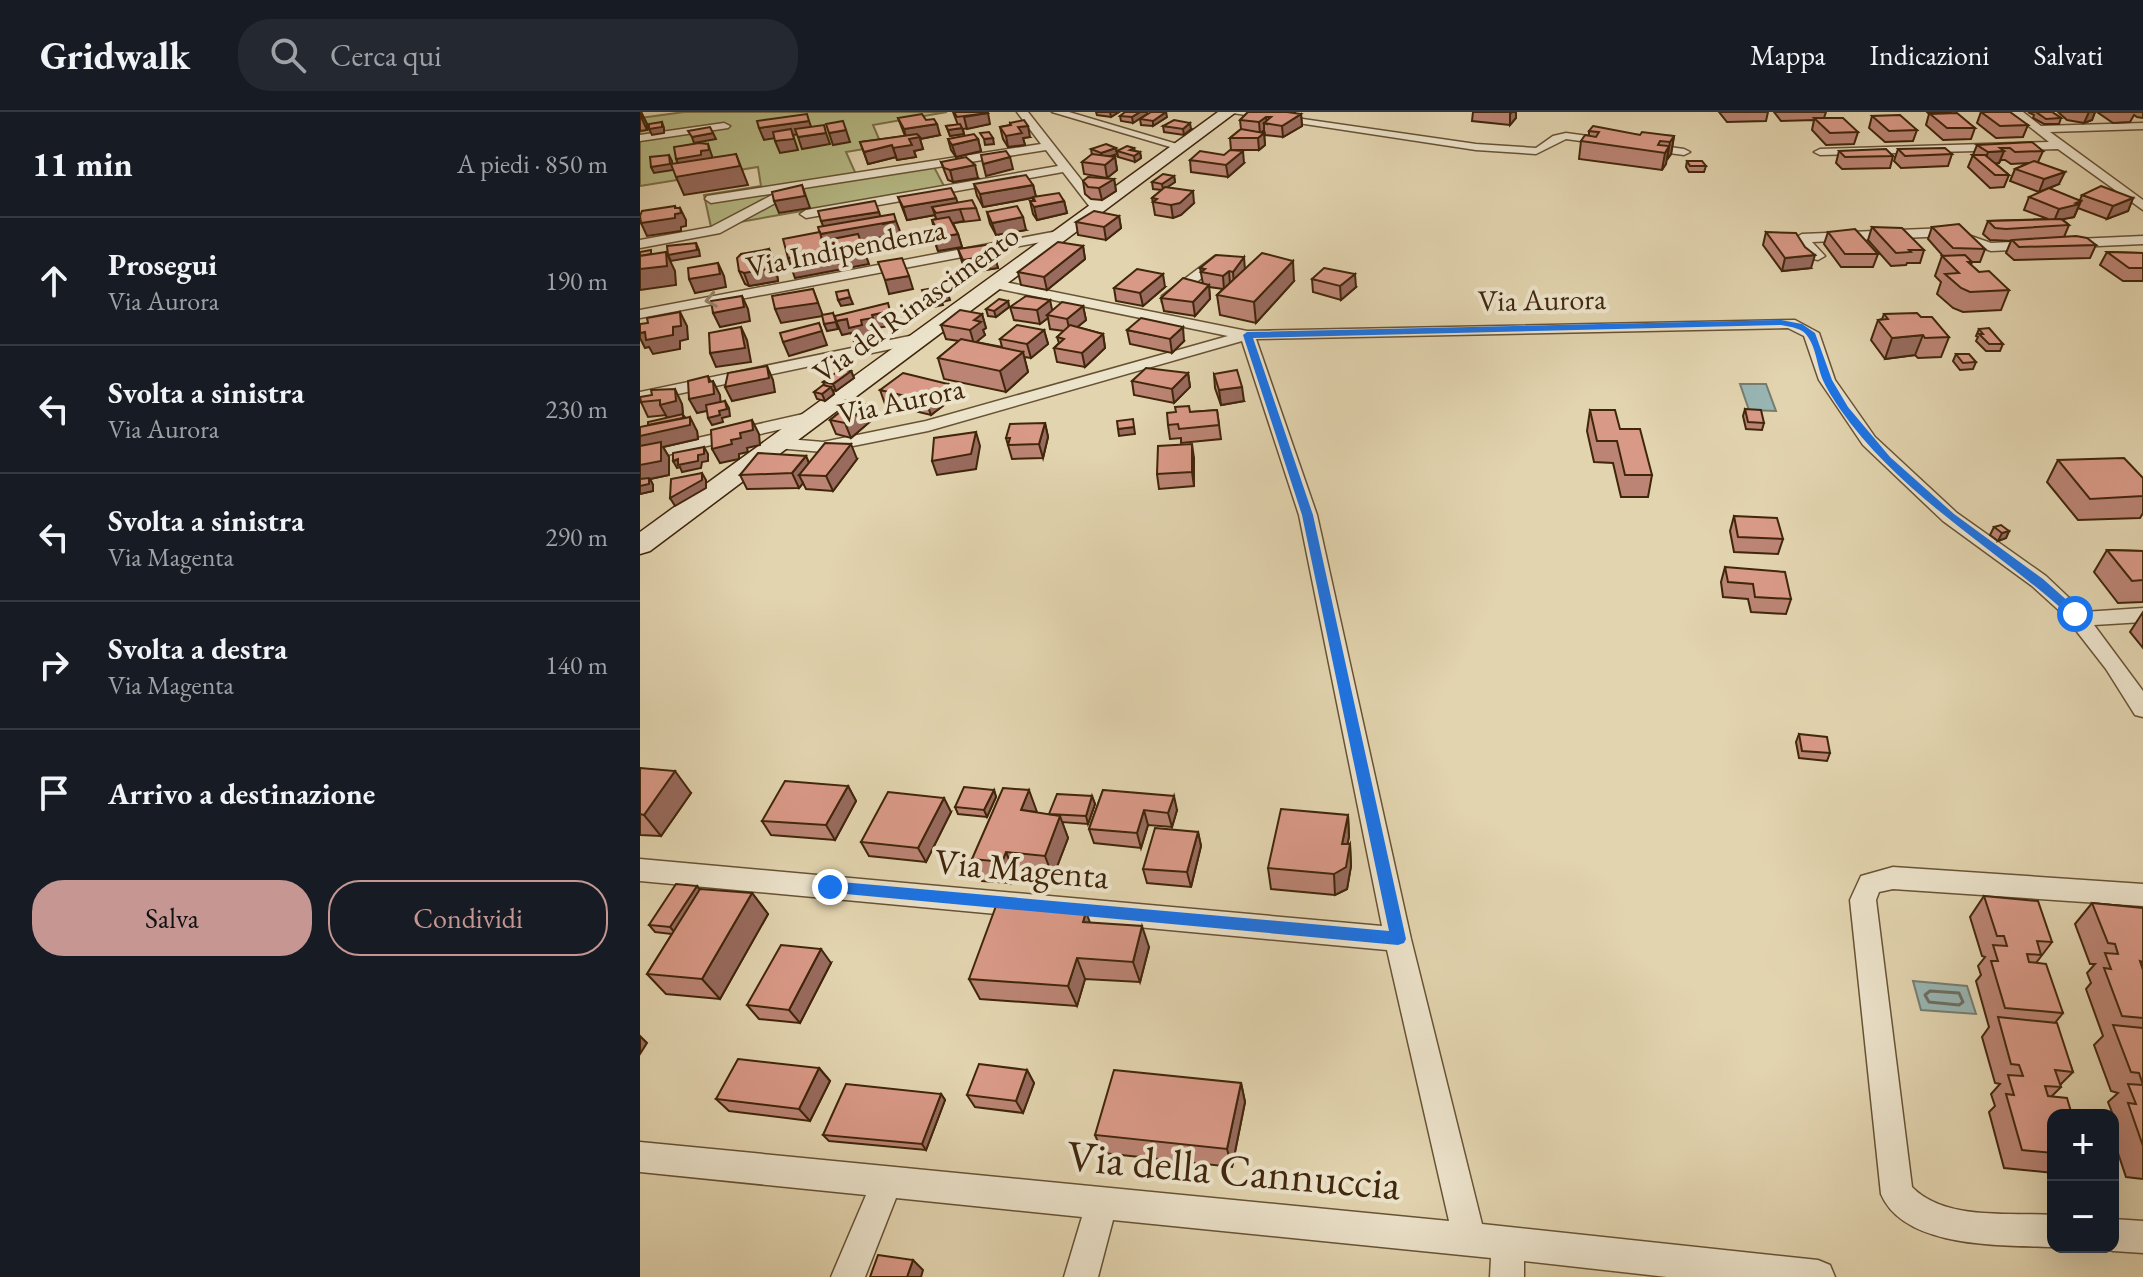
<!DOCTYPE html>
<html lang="it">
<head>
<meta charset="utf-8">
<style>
  body { margin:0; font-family:"EB Garamond",serif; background:#242831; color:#f1f3f6 }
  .controls { position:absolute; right:24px; bottom:24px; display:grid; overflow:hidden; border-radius:16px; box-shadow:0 8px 32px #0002 }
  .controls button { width:72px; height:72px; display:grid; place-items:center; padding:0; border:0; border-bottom:2px solid #363941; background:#171b24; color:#f1f3f6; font:40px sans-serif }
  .stop { position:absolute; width:24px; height:24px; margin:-18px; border:6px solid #1a73e8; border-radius:50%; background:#fff }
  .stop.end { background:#1a73e8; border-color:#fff; box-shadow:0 2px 8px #0008 }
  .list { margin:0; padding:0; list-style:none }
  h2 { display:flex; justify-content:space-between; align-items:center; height:104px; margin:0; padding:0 32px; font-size:34px }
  h2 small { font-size:26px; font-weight:400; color:#9ea1a6 }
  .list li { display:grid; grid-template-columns:52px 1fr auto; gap:24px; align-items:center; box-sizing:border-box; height:128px; padding:0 32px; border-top:2px solid #363941 }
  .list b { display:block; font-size:30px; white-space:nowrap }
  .list p { margin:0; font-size:26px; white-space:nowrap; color:#9ea1a6 }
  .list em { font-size:26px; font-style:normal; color:#9ea1a6 }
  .actions { display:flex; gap:16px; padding:24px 32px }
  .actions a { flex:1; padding:18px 0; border:2px solid #c59692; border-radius:32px; text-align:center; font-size:28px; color:#c59692 }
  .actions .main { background:#c59692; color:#111 }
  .icon { flex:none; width:44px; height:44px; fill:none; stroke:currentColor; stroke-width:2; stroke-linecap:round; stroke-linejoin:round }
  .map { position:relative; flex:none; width:1503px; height:1165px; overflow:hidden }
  header { display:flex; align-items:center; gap:48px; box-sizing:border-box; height:112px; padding:0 40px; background:#171b24; border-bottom:2px solid #363941 }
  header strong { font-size:38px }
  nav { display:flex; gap:44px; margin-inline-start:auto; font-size:28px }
  .search { width:560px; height:72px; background:#242831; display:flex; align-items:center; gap:20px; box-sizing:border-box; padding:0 28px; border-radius:32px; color:#9ea1a6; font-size:30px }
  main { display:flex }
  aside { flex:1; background:#171b24 }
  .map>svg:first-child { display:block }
  .green { fill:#b7bc88; stroke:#7c714a; stroke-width:2 }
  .water { fill:#98b6b4; stroke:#757c70; stroke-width:2 }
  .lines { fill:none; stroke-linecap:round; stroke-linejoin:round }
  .shore { stroke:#6c6e60; stroke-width:3 }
  .street-casing { stroke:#685234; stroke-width:3 }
  .secondary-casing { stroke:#40260b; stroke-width:3 }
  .street { fill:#ece3cb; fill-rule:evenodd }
  .secondary { fill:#ece3cb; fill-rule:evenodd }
  .wall { fill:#bb8474; stroke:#40260b; stroke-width:2 }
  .shaded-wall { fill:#986b5e; stroke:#40260b; stroke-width:2 }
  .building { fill:#d99987; stroke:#40260b; stroke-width:2 }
  .oneway { stroke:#96846b }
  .route { fill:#1a73e8 }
  .labels { text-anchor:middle; stroke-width:8; stroke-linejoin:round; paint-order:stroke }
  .far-street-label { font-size:30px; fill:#40260b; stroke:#ece3cb }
  .street-label { font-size:36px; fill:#40260b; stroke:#ece3cb }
  .near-street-label { font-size:44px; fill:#40260b; stroke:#ece3cb }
</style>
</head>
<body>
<header>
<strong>Gridwalk</strong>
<div class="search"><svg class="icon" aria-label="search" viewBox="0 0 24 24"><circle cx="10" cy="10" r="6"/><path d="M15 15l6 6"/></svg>Cerca qui</div>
<nav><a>Mappa</a><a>Indicazioni</a><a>Salvati</a></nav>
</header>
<main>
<aside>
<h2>11 min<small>A piedi · 850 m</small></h2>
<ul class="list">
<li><svg class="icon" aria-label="ahead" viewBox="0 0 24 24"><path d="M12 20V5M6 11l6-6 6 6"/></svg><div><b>Prosegui</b><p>Via Aurora</p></div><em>190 m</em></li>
<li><svg class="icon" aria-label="left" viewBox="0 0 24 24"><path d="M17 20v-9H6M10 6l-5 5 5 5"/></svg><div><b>Svolta a sinistra</b><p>Via Aurora</p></div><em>230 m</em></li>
<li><svg class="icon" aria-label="left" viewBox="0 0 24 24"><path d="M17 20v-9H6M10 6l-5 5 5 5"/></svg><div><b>Svolta a sinistra</b><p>Via Magenta</p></div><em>290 m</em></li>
<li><svg class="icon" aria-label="right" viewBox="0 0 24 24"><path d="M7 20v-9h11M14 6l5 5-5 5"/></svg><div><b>Svolta a destra</b><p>Via Magenta</p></div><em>140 m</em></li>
<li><svg class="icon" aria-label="arrive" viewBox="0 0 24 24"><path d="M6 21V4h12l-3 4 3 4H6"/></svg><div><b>Arrivo a destinazione</b></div></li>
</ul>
<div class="actions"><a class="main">Salva</a><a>Condividi</a></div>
</aside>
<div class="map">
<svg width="1503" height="1165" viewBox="0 0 1503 1165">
  <rect width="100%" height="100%" fill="#e2d4af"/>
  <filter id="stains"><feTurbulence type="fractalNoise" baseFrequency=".0025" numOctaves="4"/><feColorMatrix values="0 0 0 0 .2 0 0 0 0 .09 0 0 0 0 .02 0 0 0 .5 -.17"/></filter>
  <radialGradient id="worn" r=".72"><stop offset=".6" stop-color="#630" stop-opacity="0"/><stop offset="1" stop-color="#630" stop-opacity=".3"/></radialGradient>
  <!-- green -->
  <path class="green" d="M44,0h263l-74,13 9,21 -36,6 12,27 76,-12 10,19 -233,41 -7,-32 57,-9 -3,-19 -118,19v-55l7,-1 -7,-12z"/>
  <!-- water -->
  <g class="water">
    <path d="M1100,272h26l10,27 -27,-1z"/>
    <path d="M1273,869l54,5 9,28 -55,-4z"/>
  </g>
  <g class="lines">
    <!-- shore -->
    <path class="shore" d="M1290,879l29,2 4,9 -4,3 -30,-3 -4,-7z"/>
    <!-- street casing -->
    <g class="street-casing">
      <g id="street">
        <path d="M377,0h11l73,93v6h-8l-30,-39 -257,46 -6,-4 6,-4 252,-44 -12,-16 -255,40 -1,5 -70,38 -80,15v-8l71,-13 65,-34 -65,10 -6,-4 2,-3 334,-52z"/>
        <path d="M412,0h17l118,35 -10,2z"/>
        <path d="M586,0h28l222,32 60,4 17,-12 13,-3 118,16 6,3 -6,3 -118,-16 -30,15 -60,-4z"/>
        <path d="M1371,0h12l18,14 102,-3v6l-93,3 93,68v10l-85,-61 -238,6 -6,-3 6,-3 229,-7z"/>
        <path d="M84,11l6,3 -2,2 -88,13v-6z"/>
        <path d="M1308,116l43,15 152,-7v8l-152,7 -43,-15 -136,6 13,14 -7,4 -5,-1 -18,-21 7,-4z"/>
        <path d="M423,118l5,1v6l-428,81v-8z"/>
        <path d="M575,144l5,1v6l-48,39h-10v-6z"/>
        <path d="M355,168l252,51 548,-11 24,13 16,47 40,57 82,76 89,63 38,36 59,-4v14l-49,3 49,66v26l-8,-2 -29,-46 -42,-54 -32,-29 -89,-65 -80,-76 -44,-65 -15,-44 -16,-8 -532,11 61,176 94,424 71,285 336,36 12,5 5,12h-168l-143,-16v16h-34l1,-19 -378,-38 -15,57h-34l18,-60 -186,-19 -31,79h-34l35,-82 -226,-23v-30l809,79 -62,-271 -747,-69v-22l742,67 -83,-411 -57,-174 -314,90 -105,21 -47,-4 -9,-5 9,-5 47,4 103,-21 302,-85 -238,-49 -2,-3z"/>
        <path d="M279,222l8,5 -3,3 -284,60v-10z"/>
        <path d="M172,300l8,5 -2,4 -178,40v-10z"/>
        <path d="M1253,755l250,17v22l-250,-17 -14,3 -3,8 36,287c33,34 97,25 141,28v32c-50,-2 -149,2 -172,-53l-31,-294 11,-24z"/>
        <path d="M1473,1107l30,2v32l-30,-2 -10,-4h10z"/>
      </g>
    </g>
    <!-- secondary casing -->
    <g class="secondary-casing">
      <path id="secondary" d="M578,0h18l-586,439 -10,3v-22z"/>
    </g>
    <!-- street -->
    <use href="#street" class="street"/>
    <!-- secondary -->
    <use href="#secondary" class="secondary"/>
  </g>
  <!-- wall -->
  <g class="wall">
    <path d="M0,0h1l6,12v6l-7,1z"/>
    <path d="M313,0l37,12 -27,5 1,5 -14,2 -4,-10 12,-1z"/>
    <path d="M456,0h23l-8,5 -14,-2z"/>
    <path d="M507,0l-14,11 -12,-2 -1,-5z"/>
    <path d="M608,0h48h-7l12,2 1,12 -19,11 -18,-2 -1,-5 -2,3h2l1,12 -6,5h-28l-1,-12 11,-9 -1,-9z"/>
    <path d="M833,0h43v6l-6,7 -38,-4z"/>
    <path d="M1079,0h49l-2,9 -39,1z"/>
    <path d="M1134,0h52l-2,6 34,14 -4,12 -28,1 -14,-15 2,-10 -33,1z"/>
    <path d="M1287,0h24v1l24,15 -4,11 -28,1 -17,-15 3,-11z"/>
    <path d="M1341,0l47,13 -5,12 -27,1 -19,-15z"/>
    <path d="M1388,0h24l9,6 -2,6h-15l-11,-6 1,-3z"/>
    <path d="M1418,0h37l-3,8 -8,3 -17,-3z"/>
    <path d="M1457,0h46v6l-6,-1 -3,-2 -4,7 -17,1z"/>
    <path d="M1232,4l45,14 -4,11 -28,1 -16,-14z"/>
    <path d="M527,5l-14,9 -12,-1 -1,-6z"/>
    <path d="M258,6l28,2 14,15 -20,4 3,10 -9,2 2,6 -19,3 -1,-3 -28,7 -8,-22 45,-6z"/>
    <path d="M370,11l20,14 -7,1 2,7 -17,2 -5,-8 -3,-12 10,-2z"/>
    <path d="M523,14l28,3 -7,6 -20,-3z"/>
    <path d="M949,19l51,4 34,1 -3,18 -5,6 -4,10 -83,-11 2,-18 8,-5z"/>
    <path d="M308,27h30l3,12 -25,6 -5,-7z"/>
    <path d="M1337,33l66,6 -5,11 21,22 -20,8 -29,-11 5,-12 14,-6 -18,1 -6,-4h-4l-2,3h-4l14,12 -5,12 -14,1 -22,-21z"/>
    <path d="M476,36l1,6 -8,3h6l2,13 -10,8 -23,-4 -2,-12 10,-7 -1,-6z"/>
    <path d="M494,36l1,3 5,1 1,6 -6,4 -17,-5 -1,-6z"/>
    <path d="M1258,37l54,5 -4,12 -47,2 -7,-7z"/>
    <path d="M1199,39l54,5 -3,12 -48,1 -6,-6z"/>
    <path d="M550,48l54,3 -16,14 -37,-5z"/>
    <path d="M1047,49l19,5 -2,6h-15l-3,-5z"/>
    <path d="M301,50l37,16 -25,4 -5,-2z"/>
    <path d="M534,64l1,6 -8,5 27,16 -13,12 -8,3 -18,-3 -3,-17 10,-8 -9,-1 -1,-7z"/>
    <path d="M474,67l2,12 -14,9 -11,-1 -6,-5 -2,-13z"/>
    <path d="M334,72l59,1 3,12 28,4 3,12 -30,7 -4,-6 -3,-13h3v-3l-50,9 -6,-11z"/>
    <path d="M1442,83l51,3 -5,13 -21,8 -29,-11 -4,9 -12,2 7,6 -5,12 32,8 -6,13 -76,2 -8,-7 5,-12 -21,-1 -7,-6 5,-13 60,-2 -24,-9 5,-13 51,3z"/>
    <path d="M258,85l60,6 18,5 4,12 -27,3 5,11 4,13 -24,4 -8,-22h4l-2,-9 4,-1 -1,-4 -28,5z"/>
    <path d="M347,100l39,18 -30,5 -6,-11z"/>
    <path d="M479,104l2,12 -15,12 -28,-5 -2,-13z"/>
    <path d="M1232,115l52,23 -4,13h-13l-1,2 -15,1 -23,-26z"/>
    <path d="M1292,115l53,22 -5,13h-8l-1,3 8,7 30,18 -8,20 -38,2 -10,-4 -16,-14 4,-12 -6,-6 7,-20h1l-15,-17z"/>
    <path d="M1126,120l45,36 -29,3 -19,-26z"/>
    <path d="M1188,120l50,22 -5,13h-32l-17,-23z"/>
    <path d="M443,134l2,13 -38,31 -26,-5 -3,-13z"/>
    <path d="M318,137l36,6 4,13 -31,5 -5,-11z"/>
    <path d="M1467,140l36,1v28h-20l-23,-16z"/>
    <path d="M135,150l3,19 -29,5 -4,-2 -6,-13z"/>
    <path d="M560,156l45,1 49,12 -38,42 -36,-8 -3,-20 6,-6 -14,-2 1,12 -15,17 -31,-5 -3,-13 42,-14z"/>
    <path d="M672,167l44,8 -15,13 -28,-8z"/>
    <path d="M525,175l-22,19 -27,-5 -2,-13z"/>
    <path d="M368,189l1,6 -13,10 -8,-1 -2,-7z"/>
    <path d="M443,194l3,14 -9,7 26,7 2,14 -20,19 -28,-5 -3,-14 5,-5 -2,-6 7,-6 -14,-2 -2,-11 -8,6 -26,-4 -4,-13 42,4z"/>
    <path d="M342,202l4,14 -3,2 2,5 -9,7 26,5 -2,-8 44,-9 4,14 -17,14 -7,-1 4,15 -22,20 -62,-13 -6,-21 21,-17 -13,-2 -5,-14z"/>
    <path d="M1244,202l37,3 28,20 -8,20 -23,1 -3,-3 -30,4 -14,-19 7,-20 4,-1z"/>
    <path d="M1339,217l24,15 -3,7h-14l-10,-10 2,-4 -2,-1z"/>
    <path d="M487,218l57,11 -12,12 -42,-9z"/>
    <path d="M1316,242l20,8 -3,7 -13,1 -7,-9z"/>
    <path d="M211,259l3,7 -18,13 -3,-1 1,4 -9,7 -8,-2 -3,-7 11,-6 -2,-4z"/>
    <path d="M548,261l2,14 -16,16 -40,-8 -2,-14z"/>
    <path d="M574,262l30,27 -23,4 -6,-17z"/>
    <path d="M240,278l73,8 -22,17 -46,-11z"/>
    <path d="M0,285l42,7 1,11 14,16 1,8 -35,8 6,10v18l-19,4 3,6v6l-13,3 8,-69 19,-7 -1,-3 -18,2 -7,-15z"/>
    <path d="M228,293l5,14 -22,19 -15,-4 -6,-14 9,-7 -2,-6z"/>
    <path d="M1105,297l19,14 -2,7 -16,-1 -3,-13z"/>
    <path d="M577,298l4,29 -40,4v-5l-11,1 -2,-14 22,-13z"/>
    <path d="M950,298l30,19 32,46 -4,22h-27l-8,-34 -19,-1 -7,-31z"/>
    <path d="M405,311l3,14 -5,21 -31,1 -6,-21z"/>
    <path d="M166,344l3,7 48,-4 -24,32 -27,-2 -3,-6 -4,5 -52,1 -7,-14z"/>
    <path d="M554,346v28l-35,3 -2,-15z"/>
    <path d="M1418,348l85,18v35l-3,5 -62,2 -31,-38z"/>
    <path d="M1094,404l49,23 -5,15 -44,-2 -4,-21z"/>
    <path d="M1354,415l15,4 -3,7 -8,3 -8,-6z"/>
    <path d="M1467,438l36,1v51l-25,1 -24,-31z"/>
    <path d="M1085,455l66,32 -5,15 -35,-2 -3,-13 -25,-2 -2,-15z"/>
    <path d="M1503,500v36l-13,-16z"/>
    <path d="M1159,622l31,19 -3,8 -28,-3 -3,-16z"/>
    <path d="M0,656l51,25 -30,43 -21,-1z"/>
    <path d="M208,674l8,15 -21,39 -64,-5 -9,-14z"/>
    <path d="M354,678l2,7 -9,20 -29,-3 -3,-7z"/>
    <path d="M463,678l74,20 -5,17 -24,-2 -7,23 -47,-5 -5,-14z"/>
    <path d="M452,684l3,8 -7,20 -26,-2 6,16 -15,39 -38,-3 -4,9 -29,-2 -10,-22 65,-46 13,2z"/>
    <path d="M311,700l-25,50 -57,-6 -8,-14z"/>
    <path d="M708,703l1,22 -2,7h3l1,22 -4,23 -12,6 -64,-6 -3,-21z"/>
    <path d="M558,720l3,14 -10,41 -44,-4 -4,-14z"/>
    <path d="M57,774l2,4 53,3 16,21 -48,85 -54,-5 -19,-20 25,-40 -17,-2 -6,-7z"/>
    <path d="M1344,784l68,46 -16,21 27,50 -8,10 18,49 -13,13 1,2 -9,9 1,77 -49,-5 -15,-56 6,-6 -4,-12 9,-10 -5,-1 -13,-46 7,-10 -13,-46 5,-6 -3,-9 7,-9 -3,-1 -12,-39z"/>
    <path d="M1452,791l51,5v271l-17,-2 -13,-39v-23l-5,-13 10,-9 -7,-2 -17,-46 9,-9 -17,-47 5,-6 -4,-10 8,-9h-5l-15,-40z"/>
    <path d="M450,811l59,24 -9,35 -55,-3 -8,27 -97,-7 -11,-20z"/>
    <path d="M191,851l-31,60 -41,-4 -12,-14z"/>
    <path d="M179,956l11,13 -20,40 -81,-10 -13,-12z"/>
    <path d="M387,958l7,13 -11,30 -48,-6 -8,-12z"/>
    <path d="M601,971l4,19 -13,65 -129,-14 -8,-18z"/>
    <path d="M301,982l4,6 -19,50 -97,-9 -6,-6z"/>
  </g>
  <!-- shaded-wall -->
  <g class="shaded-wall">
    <path d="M1,0l6,12v6l-5,-11z"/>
    <path d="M470,0h9l-8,5z"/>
    <path d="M500,0h7v2l-14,9 -1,-6z"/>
    <path d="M526,0l1,5 -14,9v-5z"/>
    <path d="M872,0h4v6l-6,7v-11z"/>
    <path d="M1449,0h6l-3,8 -8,3z"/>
    <path d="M348,1l2,11 -23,5 -3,-12z"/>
    <path d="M661,2l1,12 -19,11 -1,-11z"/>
    <path d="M626,5l1,7 -3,-1v7l-4,4 -1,-12z"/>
    <path d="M169,9l4,11 -20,3 5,15 -18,3 -5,-12 18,-6 -29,5 -5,-12z"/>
    <path d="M22,10l2,6v5l-12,2 -3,-6z"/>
    <path d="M550,11l1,6 -7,6 -1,-6z"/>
    <path d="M297,12l3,11 -20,4 3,10 -9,2 2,6 -19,3 -4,-12 14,-7 -3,-12z"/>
    <path d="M388,14l2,11 -7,1 2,7 -17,2 -2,-11 12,-9z"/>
    <path d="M322,16l2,6 -14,2 -2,-6z"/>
    <path d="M206,18l4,12 -17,3 -4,-12z"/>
    <path d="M73,21l3,6 -22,4 -2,-6z"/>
    <path d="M186,21l4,11 -28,5 -4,-12z"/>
    <path d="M624,21l1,12 -6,5 -1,-12z"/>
    <path d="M1034,24l-3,18 -4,6 3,-18z"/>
    <path d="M353,26l1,6 -9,1 -1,-6z"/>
    <path d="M338,27l3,12 -25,6 -4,-12z"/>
    <path d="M68,32l6,18 -33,9 -5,-12 25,-8z"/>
    <path d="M252,33l4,12 -28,7 -4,-12z"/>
    <path d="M1029,34l-3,18 -4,6 3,-17z"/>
    <path d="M476,36l1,6 -15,5 -1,-6z"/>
    <path d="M603,39l1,12 -16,14 -2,-12z"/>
    <path d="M1364,39l-5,12 -15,1 4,-12z"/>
    <path d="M500,40l1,6 -6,4 -1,-6z"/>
    <path d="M96,42l12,31 -64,10 -8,-18z"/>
    <path d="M29,43l3,6 1,9 -19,3 -3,-6z"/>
    <path d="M370,45l3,12 -27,7 -3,-12z"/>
    <path d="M475,45l2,13 -10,8 -2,-13z"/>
    <path d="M335,53l3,13 -25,4 -3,-12z"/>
    <path d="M1425,60l-6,12 -20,8 5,-13z"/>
    <path d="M534,64l1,6 -12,8 -1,-6z"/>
    <path d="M474,67l2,12 -14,9 -3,-12z"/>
    <path d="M162,73l8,23 -31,5 -5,-12z"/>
    <path d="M393,73l3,12 -53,10 -3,-13z"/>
    <path d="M553,79l1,12 -13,12 -8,3 -2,-13z"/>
    <path d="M316,86l8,23 -25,5 -7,-19 3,8 -28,5 -4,-13z"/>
    <path d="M1493,86l-5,13 -21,8 6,-13z"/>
    <path d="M424,89l3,12 -30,7 -3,-13z"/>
    <path d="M1441,89l-7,16 -20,4 5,-12z"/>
    <path d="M35,94l3,7 2,-5 6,12v6l-5,1v4l-34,5 -6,-13z"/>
    <path d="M239,100l4,12 13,-3 5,13 -76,13 37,-2 7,19 -74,14 -7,-20 32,-24 6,-1 -5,-12z"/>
    <path d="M479,104l2,12 -15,12 -2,-13z"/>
    <path d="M383,105l3,13 -30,5 -4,-12z"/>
    <path d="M318,122l4,13 -24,4 -4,-13z"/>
    <path d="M56,131l3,7 1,6 -29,5 -3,-6z"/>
    <path d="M443,134l2,13 -38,31 -3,-13z"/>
    <path d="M129,137l6,13 3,19 -29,5 -5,-13z"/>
    <path d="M26,140l9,19 1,14 -36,5v-21z"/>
    <path d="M354,143l4,13 -31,5 -4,-13z"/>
    <path d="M1175,143l-4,13 -29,3 3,-13z"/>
    <path d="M604,145l1,13 -11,15 -1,-13z"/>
    <path d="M653,149l1,20 -38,42 -2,-21z"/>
    <path d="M78,151l6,13 2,11 -31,6 -6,-14z"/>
    <path d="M589,159l1,13 -6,6 -1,-14z"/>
    <path d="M523,162l2,13 -22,19 -3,-13z"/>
    <path d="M715,162l1,13 -15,13 -1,-14z"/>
    <path d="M269,164l4,13 -24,5 -4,-14z"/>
    <path d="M569,173l1,14 -15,17 -2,-14z"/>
    <path d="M173,177l10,27 -42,7 -6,-14z"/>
    <path d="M308,181l2,7 -8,2 1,3 -15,3 -2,-7 14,-6z"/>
    <path d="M102,184l6,13 2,12 -30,6 -7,-14z"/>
    <path d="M210,185l3,7 -12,2 -3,-6z"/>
    <path d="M410,188l3,14 -6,1 1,3 -8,6 -3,-14z"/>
    <path d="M368,189l1,6 -13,10 -2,-6z"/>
    <path d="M443,194l3,14 -16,13 -3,-14z"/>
    <path d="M250,199l5,14 -18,3 1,4 -12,2 1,5 -13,3 -3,-9 -9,2 -6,-14 11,-2 14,1 11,-5z"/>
    <path d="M40,200l7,14 1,13 -8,2v8l-27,5 -4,-7 -4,1 -5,-10v-5l33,-6z"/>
    <path d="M193,201l5,16 -11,2 -3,-7z"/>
    <path d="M342,202l4,14 -3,2 2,5 -11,9 -4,-14 4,-10z"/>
    <path d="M179,211l8,22 -38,11 -6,-14z"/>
    <path d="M101,215l6,13 4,22 -35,5 -6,-14z"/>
    <path d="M543,215l1,14 -12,12 -2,-14z"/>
    <path d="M404,218l4,14 -17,14 -4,-14z"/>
    <path d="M463,222l2,14 -20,19 -3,-14z"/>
    <path d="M1283,223l-8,20 -30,4 7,-21z"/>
    <path d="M383,240l5,20 -22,20 -6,-21z"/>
    <path d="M127,254l6,14 2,12 -43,9 -7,-14z"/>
    <path d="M211,259l3,7 -18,13 -3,-7z"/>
    <path d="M548,261l2,14 -16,16 -2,-14z"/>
    <path d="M68,264l5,11v-6l7,14 1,13 -24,5 -8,-14 20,-17z"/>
    <path d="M308,272l5,14 -22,17 -5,-14z"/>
    <path d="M191,275l3,7 -9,7 -3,-7z"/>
    <path d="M602,275l2,14 -23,4 -2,-15z"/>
    <path d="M35,277l7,15 1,11 3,6 4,-4 7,14 1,8 -35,8 6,10v18l-19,4 3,6v6l-13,3v-58l28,-17 -8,-14z"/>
    <path d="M85,289l4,7 1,8 -8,2 1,4 -11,3 -4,-7 11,-7z"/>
    <path d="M228,293l5,14 -22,19 -6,-15z"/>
    <path d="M112,308l7,14 1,11 -13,3 1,4 -9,2v5l-19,4 -8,-14 19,-9 9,-7z"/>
    <path d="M405,311l3,14 -5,21 -4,-14z"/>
    <path d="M494,315l1,7 -16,2 -1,-7z"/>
    <path d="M336,320l4,14 -4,23 -39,6 -5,-14z"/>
    <path d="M211,332l6,15 -24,32 -7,-15z"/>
    <path d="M552,332l2,14v28l-2,-14z"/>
    <path d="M64,335l4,7v7l-6,1 -1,6 -19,4 -2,-5 -3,1 -4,-7 25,-6z"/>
    <path d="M166,344l6,15 -13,4 4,8 -4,5 -7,-15z"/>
    <path d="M62,361l4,7v8l-31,18 -5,-8z"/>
    <path d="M1369,419l-3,7 -8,3 4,-8z"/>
    <path d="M35,659l16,22 -30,43 -17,-21z"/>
    <path d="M208,674l8,15 -21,39 -9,-15z"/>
    <path d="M354,678l2,7 -9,20 -3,-7z"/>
    <path d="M389,678l8,22 -16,-2z"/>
    <path d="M452,684l3,8 -7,20 -2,-8z"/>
    <path d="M534,684l3,14 -5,17 -4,-14z"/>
    <path d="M304,686l7,14 -25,50 -8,-14z"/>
    <path d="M504,698l4,15 -7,23 -4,-15z"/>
    <path d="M708,703l1,22 -6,28 -1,-21z"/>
    <path d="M420,704l8,22 -15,39 -8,-21z"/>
    <path d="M558,720l3,14 -10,41 -4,-15z"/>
    <path d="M710,732l1,22 -4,23 -12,6 -1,-21z"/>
    <path d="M366,740l9,22 -4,9 -9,-21z"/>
    <path d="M57,774l5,7 -26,41 -6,-7z"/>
    <path d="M112,781l16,21 -48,85 -18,-20z"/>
    <path d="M446,800l8,21 -11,-11z"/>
    <path d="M502,814l7,21 -9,35 -7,-20z"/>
    <path d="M181,837l10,14 -31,60 -11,-13z"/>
    <path d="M437,846l8,21 -8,27 -9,-20z"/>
    <path d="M0,924l7,7 -7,11z"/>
    <path d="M179,956l11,13 -20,40 -11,-12z"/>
    <path d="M387,958l7,13 -11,30 -7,-12z"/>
    <path d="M601,971l4,19 -13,65 -5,-18z"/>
    <path d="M301,982l4,6 -19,50 -4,-6z"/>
    <path d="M273,1148l10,10 -2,7h-14z"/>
  </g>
  <!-- building -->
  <g class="building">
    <path d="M314,0h33l1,1 -31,4z"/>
    <path d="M485,0h15l-8,5 -12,-1z"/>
    <path d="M511,0h15l-13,9 -13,-2z"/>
    <path d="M608,0h39l14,2 -19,12 -18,-3 7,-6h-5l-7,5 -19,-2z"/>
    <path d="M1341,0h29l18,13 -28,1z"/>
    <path d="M1396,0h16l9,6 -15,1z"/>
    <path d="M1317,1l18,15h-28l-17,-14z"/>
    <path d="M167,2l2,7 -50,7 -2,-7z"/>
    <path d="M282,2l4,6 8,-1 3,5 -33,5 -6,-11z"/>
    <path d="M1260,3l17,15 -28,1 -17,-15z"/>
    <path d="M1174,6h29l15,14 -28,1z"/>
    <path d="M384,8l4,6 -10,1 4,6 -16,3 -6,-9 11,-2 -1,-2z"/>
    <path d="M534,8l16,3 -7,6 -20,-3z"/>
    <path d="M203,9l3,9 -17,3 -3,-9z"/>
    <path d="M22,10v5l-13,2v-5z"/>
    <path d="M320,12l2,4 -14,2 -2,-4z"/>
    <path d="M184,13l2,8 -28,4 -3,-8z"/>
    <path d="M953,14l47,9 2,-3 32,4 -4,6 -10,-1 -2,4 11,1 -4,7 -84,-12 4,-6 11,2 3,-5 -10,-1z"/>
    <path d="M70,15l3,6 -21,4 -4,-6z"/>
    <path d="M151,17l3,10 -19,2 -2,-9z"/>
    <path d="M601,17l23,4 -6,5h-28z"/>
    <path d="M349,20l4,6 -9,1 -4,-6z"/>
    <path d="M277,22l3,3 -11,2 3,6 -19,3 -1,-3 -28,7 -4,-10z"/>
    <path d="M334,22l4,5 -26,6 -4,-6z"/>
    <path d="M1392,30l11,9 -28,1 -5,-4h-10l4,3 -16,1 -11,-7z"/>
    <path d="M59,31l9,1 1,6 -8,1v4l-25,4 -2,-12z"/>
    <path d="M466,32l10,4 -15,5 -10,-4z"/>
    <path d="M487,34l7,2 -4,2 10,2 -6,4 -17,-5z"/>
    <path d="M1305,36l7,6 -47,2 -7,-7z"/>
    <path d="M1246,37l7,7 -48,1 -6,-6z"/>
    <path d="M590,38l13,1 -17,14 -36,-5 10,-9 24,4z"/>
    <path d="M366,39l4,6 -27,7 -2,-9z"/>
    <path d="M96,42l4,12 -64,11 -5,-13z"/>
    <path d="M452,42l23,3 -10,8 -23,-3z"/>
    <path d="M29,43l1,9 -19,3 -1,-10z"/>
    <path d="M1332,43h13l24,20h-14z"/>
    <path d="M326,45l9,8 -25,5 -6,-2 -3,-6z"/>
    <path d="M1047,49h15l4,5h-16z"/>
    <path d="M1394,49l31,11 -21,7 -29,-10z"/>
    <path d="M523,62l11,2 -12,8 -10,-2z"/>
    <path d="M386,63l7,10 -53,9 -6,-10z"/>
    <path d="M448,65l26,2 -15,9 -11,-1 -5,-6z"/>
    <path d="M162,73l3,11 -31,5 -2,-9z"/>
    <path d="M1461,74l32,12 -20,8 -31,-11z"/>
    <path d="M525,75l28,4 -13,12 -9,2 -18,-3 4,-3 -5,-1z"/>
    <path d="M311,76l5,10 -53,9 -5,-10z"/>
    <path d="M1409,76l32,13 -5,2 4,1 -21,5 -30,-12z"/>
    <path d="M419,81l5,8 -30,6 -4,-6h5l-2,-4z"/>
    <path d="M332,88l4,8 -15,1 -25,4 -4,-6z"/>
    <path d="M235,89l4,11 -58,9 -3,-10z"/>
    <path d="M35,94v2h5l1,5 -6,1v4l-34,5 -1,-7 2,-5z"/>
    <path d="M377,94l6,11 -31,6 -5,-11z"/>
    <path d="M454,99l25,5 -15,11 -28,-5z"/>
    <path d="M254,102l2,7 -76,13 -2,-7z"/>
    <path d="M309,105l9,17 -24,4 -4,-9 6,-1 -4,-8z"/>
    <path d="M1421,107l8,6 -63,4 -11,-1 -7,-7z"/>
    <path d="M1319,112l26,25 -32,-1 -21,-21z"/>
    <path d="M1232,115l30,1 22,22h-15l2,2 -15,1z"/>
    <path d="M1215,117l23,25h-33l-17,-22z"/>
    <path d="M180,120l2,9 36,-7 4,11 -74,13 -5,-19z"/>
    <path d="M1126,120l30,1 9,14 10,8 -30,3z"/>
    <path d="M1436,124l11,2 9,7 -77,2 -7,-7z"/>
    <path d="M418,130l25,4 -39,31 -26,-5z"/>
    <path d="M56,131l1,7 -29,5 -1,-9z"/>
    <path d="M346,133l8,10 -31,5 -5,-11z"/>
    <path d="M129,137l4,19 -29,5 -5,-2 -2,-13 4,-4z"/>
    <path d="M11,138v4l-11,2v-4z"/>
    <path d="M26,140l1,14 -27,3v-13z"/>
    <path d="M1467,140l36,1v15h-14z"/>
    <path d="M622,141l31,8 -39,41 -37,-7z"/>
    <path d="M576,143l28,2 -11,15 -4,-1 -6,5 -22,-4 4,-3 -5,-1z"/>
    <path d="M1325,143l7,7h-4l11,10 10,-1 20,19 -39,2 -9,-4 -16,-14 14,-1 -17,-17z"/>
    <path d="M262,146l7,18 -24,4 -7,-18z"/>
    <path d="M78,151l2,11 -31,5 -1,-11z"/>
    <path d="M684,156l31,6 -15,12 -28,-7z"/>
    <path d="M497,157l26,5 -23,19 -26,-5z"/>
    <path d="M543,166l26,7 -16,17 -32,-4z"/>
    <path d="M305,174l3,7 -8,2 1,4 -15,2 -4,-11z"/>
    <path d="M173,177l5,14 -43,6 -3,-13z"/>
    <path d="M208,178l2,7 -12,3 -2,-8z"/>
    <path d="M102,184l2,11 -31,6 -2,-12z"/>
    <path d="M386,184l24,4 -13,10 -27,-3z"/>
    <path d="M359,187l9,2 -14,10 -8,-2z"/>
    <path d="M422,190l21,4 -16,13 -20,-4z"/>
    <path d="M248,191l2,8 -18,4 1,3 -12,2 1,5 -13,3 -2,-9 -11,2 -1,-5z"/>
    <path d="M320,198l22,4 -8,6 7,2 -11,8 -29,-5z"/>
    <path d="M40,200l1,14 -8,1v8l-27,5 -1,-8 -5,1v-9l8,-1 -1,-5z"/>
    <path d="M193,201l3,9 -12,2 -2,-9z"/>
    <path d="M1277,201l4,4h11l17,20 -24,1 -2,-3 -31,3 -14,-18 10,-1 -4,-5z"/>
    <path d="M501,206l42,9 -13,12 -43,-9z"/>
    <path d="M179,211l3,8 -39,11 -3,-9z"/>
    <path d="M377,213l27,5 -17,14 -27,-5z"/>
    <path d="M430,213l33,9 -21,19 -28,-5 10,-9 -7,-2z"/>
    <path d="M101,215l4,21 -35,5 -1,-20z"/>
    <path d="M1349,216l14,16h-14l-10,-10h4l-4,-5z"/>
    <path d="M321,227l62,13 -23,19 -62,-13z"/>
    <path d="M1316,242h13l7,8 -13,1z"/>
    <path d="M127,254l2,12 -44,9 3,-14z"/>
    <path d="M506,256l42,5 -16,16 -40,-8z"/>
    <path d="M201,257l10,2 -18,13 -10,-2z"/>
    <path d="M597,258l5,17 -23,3 -5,-16z"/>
    <path d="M263,261l45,11 -22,17 -46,-11z"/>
    <path d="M68,264l1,6 4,-1 1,13 -25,5 -1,-18z"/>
    <path d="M183,273l8,2 -9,7 -8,-2z"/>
    <path d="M35,277l1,12 -16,4v-5l-19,2 -1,-5 12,-2 -1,-5z"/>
    <path d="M205,288l23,5 -23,18 -15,-3 15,-12 -8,-1z"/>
    <path d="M85,289l2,8 -8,2 1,4 -12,3 -2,-13z"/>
    <path d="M549,294l1,6 27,-2 2,15 -40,4 -1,-5 -10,1 -1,-12 9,-1 -1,-5z"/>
    <path d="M1105,297l16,1 3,13 -16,-1z"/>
    <path d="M950,298h25l5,19h20l12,46h-27l-8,-34h-20z"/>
    <path d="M43,302v4l-35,7v-3z"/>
    <path d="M50,305v8l-50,11v-9z"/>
    <path d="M493,307l1,8 -16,2 -1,-8z"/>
    <path d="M112,308l1,10 -13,3 1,5 -10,2 1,4 -20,5 -1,-19z"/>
    <path d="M405,311l-6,21 -31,1 2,-7h-4l4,-14z"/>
    <path d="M336,320l-5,22 -39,7 2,-23z"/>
    <path d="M21,330v19l-21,4v-19z"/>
    <path d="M185,331l26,1 -25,32 -27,-1z"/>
    <path d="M552,332v28l-35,2 1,-28z"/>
    <path d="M64,335v7l-6,1v6l-20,4v-6l-5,2v-8z"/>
    <path d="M118,341l48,3 -14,17 -52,2z"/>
    <path d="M1484,346l19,20v18l-53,3 -32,-39z"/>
    <path d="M62,361v7l-32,18 1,-19z"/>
    <path d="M9,366v6l-9,2v-7z"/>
    <path d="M1094,404l43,2 6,21 -45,-2z"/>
    <path d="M1361,413l8,6 -7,2 -8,-6z"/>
    <path d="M1467,438l36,1v29l-11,1z"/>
    <path d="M1085,455l60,5 6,27 -36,-2 -2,-13 -25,-2z"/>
    <path d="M1159,622l28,3 3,16 -28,-2z"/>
    <path d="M0,656l35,3 -31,44 -4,-1z"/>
    <path d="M145,669l63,5 -22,39 -64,-4z"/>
    <path d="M324,675l30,3 -10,20 -29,-3z"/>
    <path d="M363,676l26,2 -8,20 39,6 -15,40 -39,-4 -4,10 -30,-3z"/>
    <path d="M463,678l71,6 -6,17 -24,-3 -7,23 -48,-4z"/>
    <path d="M248,680l56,6 -26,50 -57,-6z"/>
    <path d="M417,682l35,2 -6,20 -37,-2z"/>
    <path d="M641,697l67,6 -6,29h8l-4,23 -12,7 -66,-6z"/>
    <path d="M515,716l43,4 -11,40 -44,-3z"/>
    <path d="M36,772l21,2 -27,41 -21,-2z"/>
    <path d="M60,777l52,4 -50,86 -55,-5z"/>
    <path d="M1344,784l54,5 14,41 -15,-1 4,14 -14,-1 2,8 17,2 17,49 -58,-5 -14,-47h7l-5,-16 14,1 -3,-10h-7z"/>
    <path d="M1452,791l51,5v54l-3,-1 3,9v48l-21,-2 -18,-48 7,1 -6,-16 13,1 -3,-10 -7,-1z"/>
    <path d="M356,794l90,6 -3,10 59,4 -9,36 -56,-4 -9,28 -99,-7z"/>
    <path d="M141,833l40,4 -32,61 -42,-5z"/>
    <path d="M1358,905l59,6 16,49 -18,-2 6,17 -16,-1 3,10 19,2 5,17h-19v38l-31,-3 -16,-56 8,1 -6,-20 15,1 -4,-11 -8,-1z"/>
    <path d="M1473,913l30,3v57l-4,-12 -8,-1z"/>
    <path d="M98,947l81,9 -20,41 -83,-10z"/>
    <path d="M339,952l48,6 -11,31 -49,-6z"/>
    <path d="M474,958l127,13 -14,66 -132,-14z"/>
    <path d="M206,972l95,10 -19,50 -99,-9z"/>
    <path d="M1488,972l15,1v61l-15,-43 8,1z"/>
    <path d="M238,1143l35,5 -6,17h-37z"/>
  </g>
  <!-- one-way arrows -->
  <defs><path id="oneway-chevron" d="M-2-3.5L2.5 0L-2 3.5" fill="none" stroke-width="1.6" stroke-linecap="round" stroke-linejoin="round" transform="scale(2)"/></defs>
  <use class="oneway" href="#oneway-chevron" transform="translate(71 188) rotate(169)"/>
  <!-- route -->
  <path class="route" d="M1141,208l21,4 13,9 17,47 16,27 42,50 64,57 89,65 36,32v6h-8c-77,-70 -170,-121 -231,-208 -6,-9 -14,-21 -18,-31 -5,-13 -6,-30 -14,-41 -5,-9 -17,-10 -27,-12l-528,13 60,177 93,424 -2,4 -6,2 -574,-53 -2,-5 8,-6 559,50 -87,-416 -59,-180 4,-3z"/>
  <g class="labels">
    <!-- far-street labels -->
    <g class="far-street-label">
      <text transform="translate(206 136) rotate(-11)" y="10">Via Indipendenza</text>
      <text transform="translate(902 188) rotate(-1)" y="10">Via Aurora</text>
      <text transform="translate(276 192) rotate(-36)" y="10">Via del Rinascimento</text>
      <text transform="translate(261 289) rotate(-12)" y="10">Via Aurora</text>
    </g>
    <!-- street labels -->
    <g class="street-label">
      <text transform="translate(382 756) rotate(5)" y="13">Via Magenta</text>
    </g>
    <!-- near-street labels -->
    <g class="near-street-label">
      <text transform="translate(594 1058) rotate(5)" y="15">Via della Cannuccia</text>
    </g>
  </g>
  <rect width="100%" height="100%" filter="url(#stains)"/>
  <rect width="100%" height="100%" fill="url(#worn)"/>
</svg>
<div class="controls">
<button>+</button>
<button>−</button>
</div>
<div class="stop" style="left:1435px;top:502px"></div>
<div class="stop end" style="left:190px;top:775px"></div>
</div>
</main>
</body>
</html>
